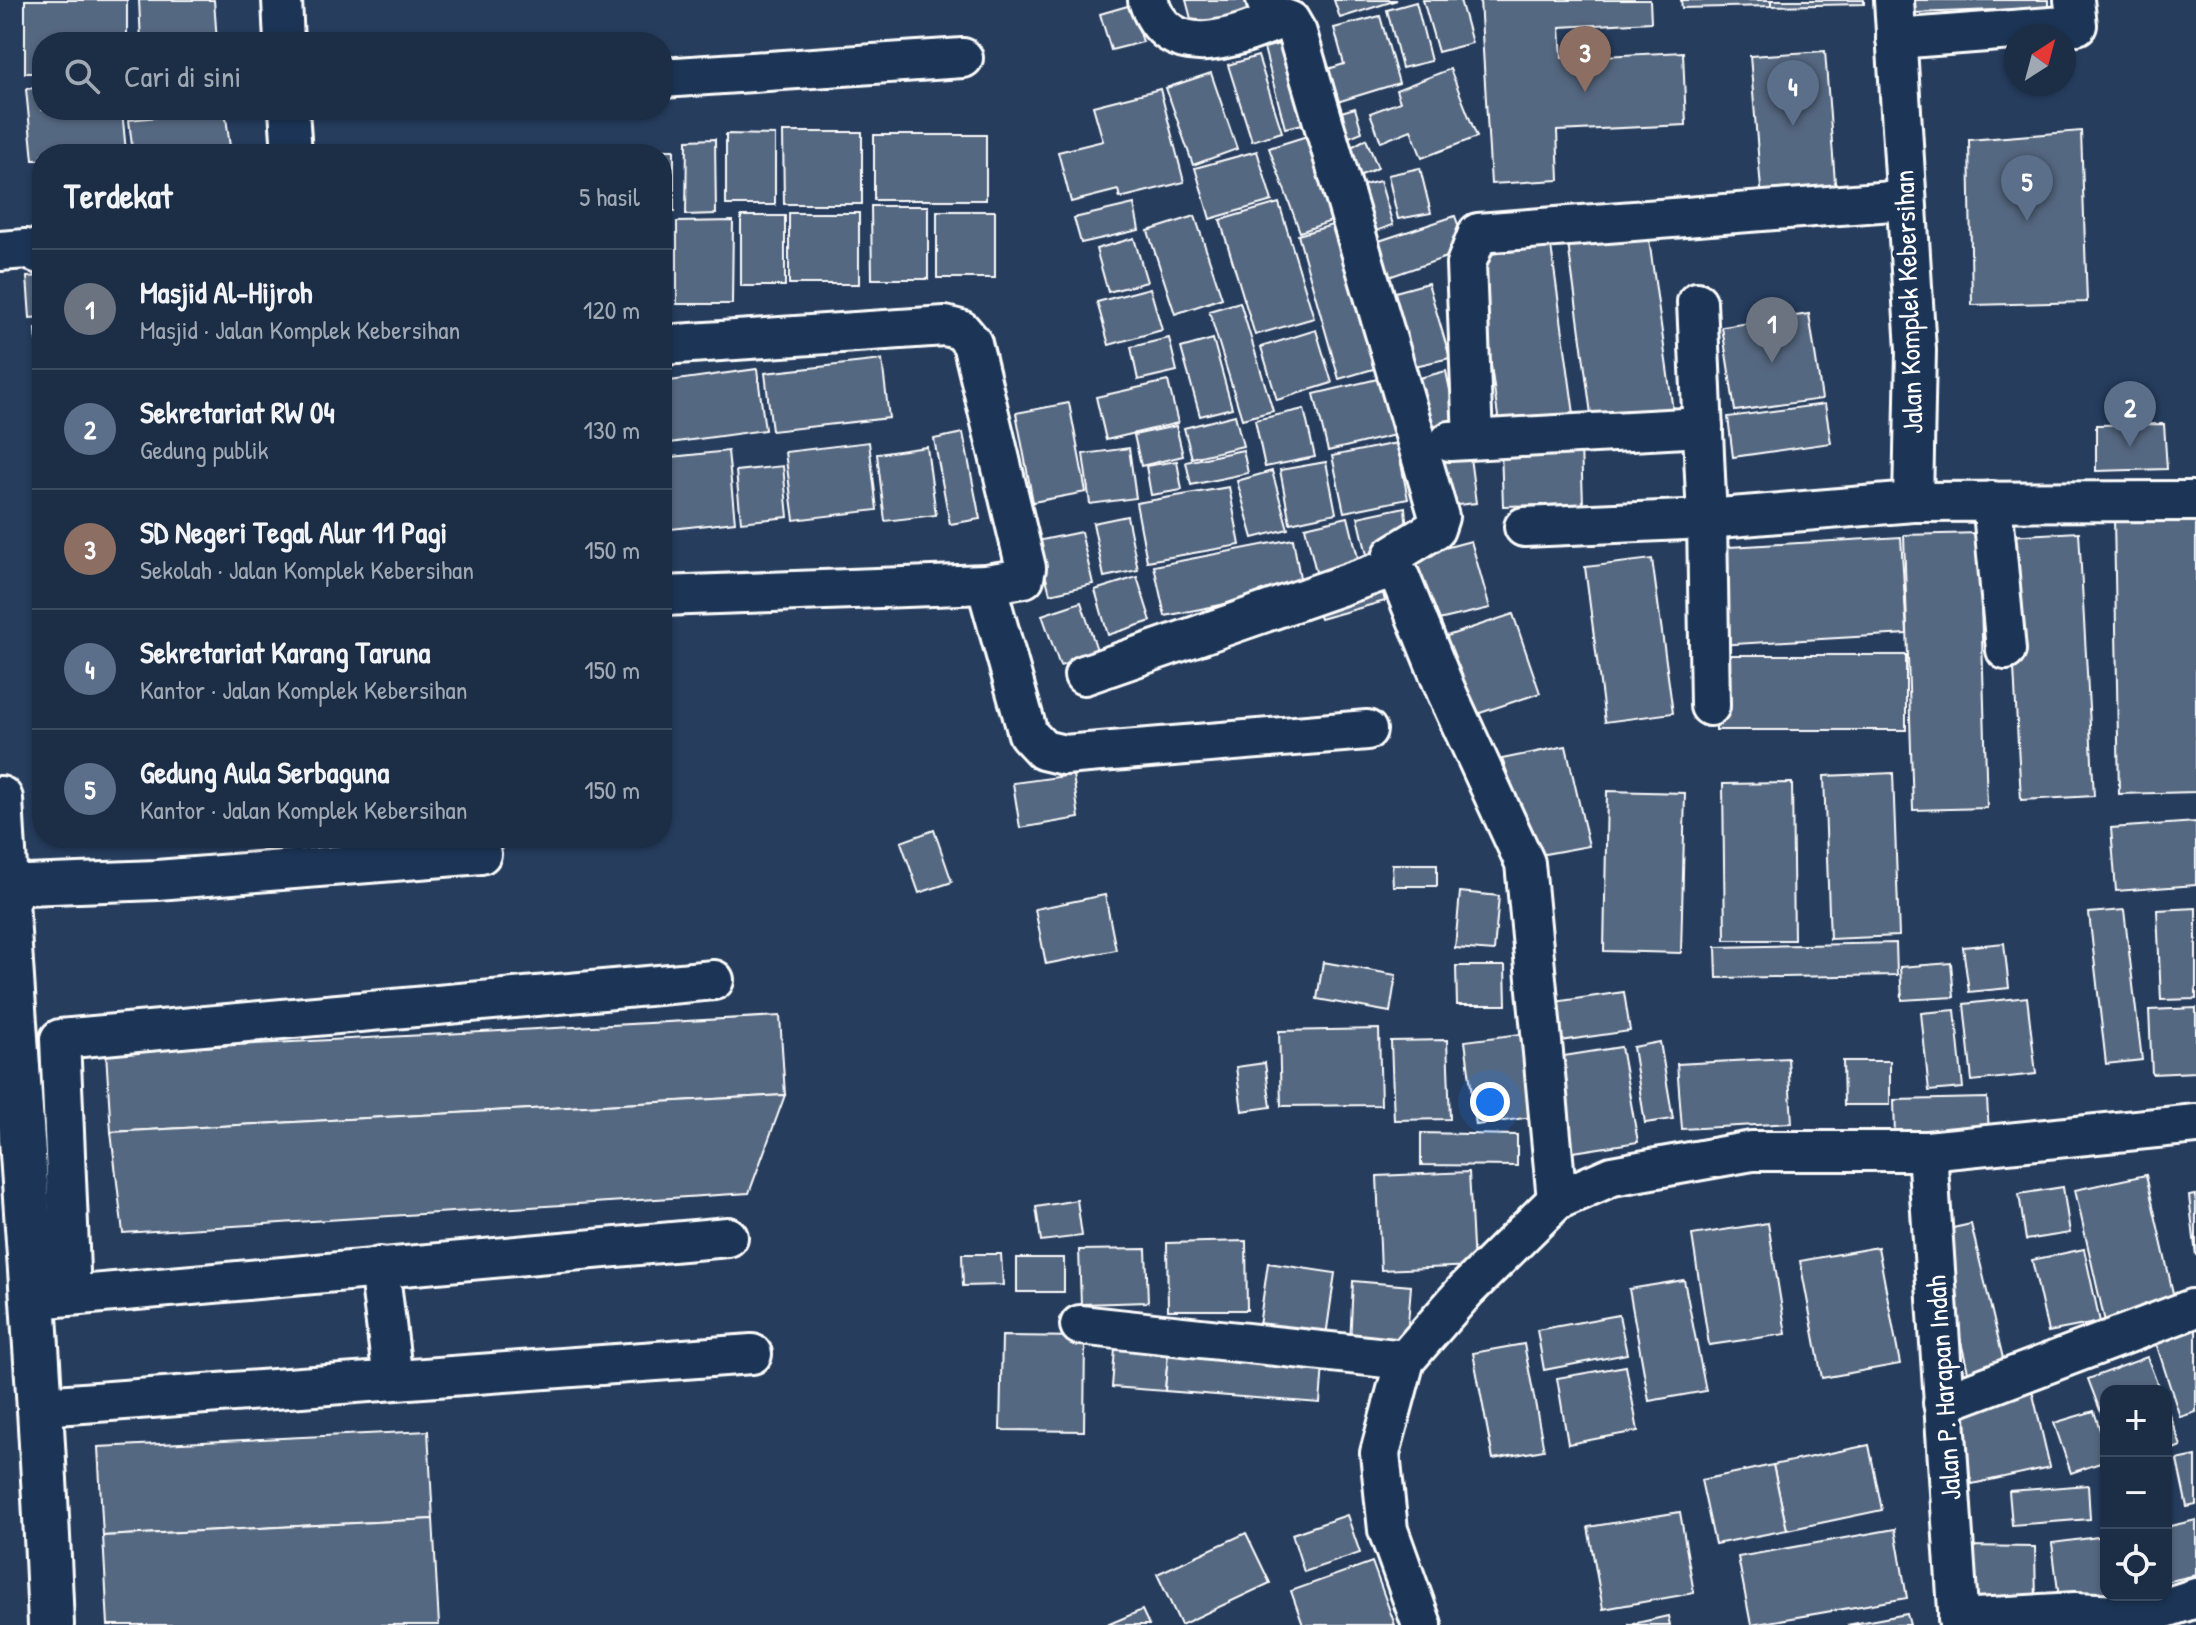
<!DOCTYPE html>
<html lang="id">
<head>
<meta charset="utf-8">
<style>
  body { margin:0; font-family:"Patrick Hand",sans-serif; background:#25364d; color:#f1f3f6 }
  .controls { position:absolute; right:24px; bottom:24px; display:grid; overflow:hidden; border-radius:16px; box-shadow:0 2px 6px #0004 }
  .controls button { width:72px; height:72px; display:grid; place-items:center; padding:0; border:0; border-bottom:2px solid #3a4a5f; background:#1c2e46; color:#f1f3f6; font:40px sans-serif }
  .compass { position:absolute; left:2004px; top:24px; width:72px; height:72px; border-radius:50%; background:#1c2e46; box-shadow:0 2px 6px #0004; rotate:36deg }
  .you { position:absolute; left:1490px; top:1102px; width:28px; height:28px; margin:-20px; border:6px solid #fff; border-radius:50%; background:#1a73e8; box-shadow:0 0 0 12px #1a73e833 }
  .badge { display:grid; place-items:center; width:52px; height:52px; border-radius:50%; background:#d6ab8b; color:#fff; font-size:26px; font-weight:700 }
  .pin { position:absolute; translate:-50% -66px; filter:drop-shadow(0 2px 4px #0008) }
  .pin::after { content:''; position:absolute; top:42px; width:28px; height:24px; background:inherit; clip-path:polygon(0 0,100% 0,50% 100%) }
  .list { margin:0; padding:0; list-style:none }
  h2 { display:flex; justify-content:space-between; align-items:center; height:104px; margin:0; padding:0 32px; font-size:34px }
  h2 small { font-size:26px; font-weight:400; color:#a0a8b3 }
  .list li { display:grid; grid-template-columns:52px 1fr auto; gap:24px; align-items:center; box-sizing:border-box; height:120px; padding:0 32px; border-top:2px solid #3a4a5f }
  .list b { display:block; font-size:30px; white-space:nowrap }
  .list p { margin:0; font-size:26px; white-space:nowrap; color:#a0a8b3 }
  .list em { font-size:26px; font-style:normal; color:#a0a8b3 }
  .icon { flex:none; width:44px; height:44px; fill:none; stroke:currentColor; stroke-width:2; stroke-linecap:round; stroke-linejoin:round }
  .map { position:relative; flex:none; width:2196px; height:1625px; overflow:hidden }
  .search { position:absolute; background:#1c2e46; box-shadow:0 2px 6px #0004; left:32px; top:32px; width:640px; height:88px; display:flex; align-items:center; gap:20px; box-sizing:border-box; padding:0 28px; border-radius:32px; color:#a0a8b3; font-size:30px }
  .panel { position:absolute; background:#1c2e46; box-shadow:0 2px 6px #0004; left:32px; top:144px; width:640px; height:704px; border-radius:32px }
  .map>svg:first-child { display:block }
  .building { fill:#556781; stroke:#fff; stroke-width:2 }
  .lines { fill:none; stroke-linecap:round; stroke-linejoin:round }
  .street-casing { stroke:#fff; stroke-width:44 }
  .secondary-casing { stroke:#fff; stroke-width:50 }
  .street { stroke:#1d3557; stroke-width:38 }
  .secondary { stroke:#1d3557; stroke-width:44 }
  .labels { text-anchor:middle; stroke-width:8; stroke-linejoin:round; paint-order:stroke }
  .street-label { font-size:28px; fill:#fff; stroke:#1d3557 }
</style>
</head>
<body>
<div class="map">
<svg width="2196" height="1625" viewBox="0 0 2196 1625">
  <rect width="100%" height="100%" fill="#263d5e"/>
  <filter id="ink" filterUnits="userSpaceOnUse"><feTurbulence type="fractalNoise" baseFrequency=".0125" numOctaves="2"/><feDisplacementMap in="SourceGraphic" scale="16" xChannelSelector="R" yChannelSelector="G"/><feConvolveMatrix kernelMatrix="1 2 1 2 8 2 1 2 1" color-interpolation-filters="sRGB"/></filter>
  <g filter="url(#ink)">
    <!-- building -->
    <g class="building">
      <path d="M25,0h102v42h-85v31h-17z"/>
      <path d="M139,0h75l3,42h-76z"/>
      <path d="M1186,0h65l4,14 -61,16z"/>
      <path d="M1334,0h63l-57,18z"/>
      <path d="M1423,0h37l12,43 -34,9z"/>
      <path d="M1480,0h170l1,22 -91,5 2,31 121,-6 3,73 -129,6 2,49 -68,4z"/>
      <path d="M1681,0h90v6l-89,2z"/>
      <path d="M1771,0h93v4l-93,2z"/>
      <path d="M1914,0h134v8l-134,5z"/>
      <path d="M1416,2l15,59 -29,7 -15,-58z"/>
      <path d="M1131,5l12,37 -32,8 -11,-36z"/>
      <path d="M1380,16l19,67 -65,20 -9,-33 19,-6 -10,-36z"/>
      <path d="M1291,41l25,80 -31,7 -21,-80z"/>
      <path d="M1825,51l11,144 -74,6 -12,-145z"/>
      <path d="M1258,56l24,76 -30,9 -24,-76z"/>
      <path d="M1450,69l27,68 -55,21 -11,-28 -30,12 -11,-29 30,-11 -4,-12z"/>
      <path d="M1211,73l26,76 -44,16 -27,-77z"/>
      <path d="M42,87v23h80l4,42 -84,2v6h-9l-7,-71z"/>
      <path d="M1160,89l24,93 -64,16 -2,-8 -47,12 -13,-50 45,-11 -10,-35z"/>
      <path d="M1355,108l7,24 -20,8 -11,-25z"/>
      <path d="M225,110l6,44h-98l-4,-34z"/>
      <path d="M2081,131l6,171 -115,3 -3,-165z"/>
      <path d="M783,132h79v72h-78z"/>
      <path d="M726,134l49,1v70h-49z"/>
      <rect x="874" y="135" width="112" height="65"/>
      <path d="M1307,136l30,83 -37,13 -31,-84z"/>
      <path d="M715,139l1,75 -30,1 1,-75z"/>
      <path d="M1366,139l12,29 -26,11 -10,-27z"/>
      <path d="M587,149l87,1v62h-12v-58h-75z"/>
      <rect x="475" y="151" width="44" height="3"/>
      <path d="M1257,151l15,50 -62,18 -15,-51z"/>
      <path d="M1420,168l11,45 -33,6 -10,-44z"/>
      <path d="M1380,181l13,44 -22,8 -15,-46z"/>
      <path d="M1279,203l35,115 -59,17 -35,-115z"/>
      <path d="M1134,204l5,26 -58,13 -7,-25z"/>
      <path d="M871,206h57v73h-56z"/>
      <rect x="937" y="211" width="58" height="67"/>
      <rect x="789" y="213" width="70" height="71"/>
      <rect x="741" y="216" width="44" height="70"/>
      <path d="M1195,216l27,82 -47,16 -27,-83z"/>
      <path d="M1455,216l12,34 -81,28 -13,-35z"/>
      <path d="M733,221l-1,83h-55v-82z"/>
      <rect x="662" y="222" width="4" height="78"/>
      <path d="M1339,223l41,144 -41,12 -41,-144z"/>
      <path d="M1647,225l27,193 -81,11 -26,-193z"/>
      <path d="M1134,238l13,44 -39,10 -12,-43z"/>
      <path d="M1551,246l23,168 -75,10 -23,-168z"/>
      <path d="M42,276v41l-12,1 -3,-41z"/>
      <path d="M1428,283l22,75 -44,10 -18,-74z"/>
      <path d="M1150,288l12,42 -53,15 -12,-43z"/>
      <path d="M1240,302l33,109 -31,8 -33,-108z"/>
      <path d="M1809,314l13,85 -87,12 -13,-84z"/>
      <path d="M42,328v82l-6,-81z"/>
      <path d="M1316,330l16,53 -55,17 -16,-53z"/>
      <path d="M1169,338l8,33 -39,9 -7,-33z"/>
      <path d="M1213,339l19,69 -32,8 -19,-68z"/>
      <path d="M882,360l7,58 -117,13 -7,-58z"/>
      <path d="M757,369l8,61 -103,14v-62z"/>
      <path d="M1446,371l11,53 -35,8 -14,-51z"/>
      <path d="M1386,377l13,57 -71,17 -14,-57z"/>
      <path d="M1168,381l10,42 -72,17 -10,-43z"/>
      <path d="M1069,403l17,89 -53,10 -17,-89z"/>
      <path d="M1825,404l6,39 -98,14 -5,-40z"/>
      <path d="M1304,409l11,48 -50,10 -10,-47z"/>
      <path d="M1235,415l8,31 -51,12 -8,-30z"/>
      <path d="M2164,424l3,45 -71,2v-46z"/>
      <path d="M1176,426l7,30 -42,10 -7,-31z"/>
      <path d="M963,433l17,86 -30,5 -16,-85z"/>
      <path d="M869,442l8,68 -83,10 -9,-68z"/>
      <path d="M1468,442l8,61 -28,3 -14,-56z"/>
      <path d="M1397,443l11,56 -64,13 -12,-56z"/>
      <path d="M37,446h5v45z"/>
      <path d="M1581,446l2,58 -80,2 -2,-57z"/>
      <path d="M927,447l9,68 -51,6 -8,-67z"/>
      <path d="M1129,448l7,50 -46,6 -7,-50z"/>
      <path d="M1243,450l5,23 -57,12 -5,-23z"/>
      <path d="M728,451l7,71 -73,8v-72z"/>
      <path d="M1177,461l5,29 -31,5 -5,-29z"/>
      <path d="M1326,462l10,51 -46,10 -10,-53z"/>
      <path d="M783,466l5,51 -47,5 -5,-51z"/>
      <path d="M1272,471l16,58 -35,9 -16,-57z"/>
      <path d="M1229,487l11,58 -93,16 -11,-58z"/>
      <path d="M1405,507l2,24 -40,24 -9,-38z"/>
      <path d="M1127,516l11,54 -34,7 -11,-54z"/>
      <path d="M2196,516v276l-77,2 -5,-276z"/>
      <path d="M1348,517l13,53 -43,10 -13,-53z"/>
      <path d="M1081,532l12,52 -43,10 -13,-53z"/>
      <path d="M2079,532l15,264 -73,4 -14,-264z"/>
      <path d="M1979,533l8,275 -74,2 -9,-275z"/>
      <path d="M1901,537l6,97 -189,11 -6,-97z"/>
      <path d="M1293,539l9,50 -137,27 -11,-50z"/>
      <path d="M1471,541l19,67 -60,14 -27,-63z"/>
      <path d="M1652,559l21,154 -68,9 -20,-155z"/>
      <path d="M1137,577l14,44 -43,14 -13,-45z"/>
      <path d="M1380,582l5,19 -65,18 -6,-16z"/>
      <path d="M1081,602l17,51 -38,13 -18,-51z"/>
      <path d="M1513,614l27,79 -72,24 -27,-79z"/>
      <rect x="1716" y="655" width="190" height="75"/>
      <path d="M1566,746l23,100 -50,9 -37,-96z"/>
      <path d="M1893,773l6,163 -69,3 -6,-163z"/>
      <path d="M1073,775l6,43 -59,10 -7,-45z"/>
      <path d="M1792,783l2,157h-69l-2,-156z"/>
      <path d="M1607,791l78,2 -4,160 -77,-2z"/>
      <path d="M2196,822v63l-80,6 -5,-63z"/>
      <path d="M934,830l18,52 -33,11 -18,-51z"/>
      <path d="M1392,864h45v22h-44z"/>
      <path d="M1460,892l39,4 -5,55 -39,-3z"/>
      <path d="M1105,895l11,55 -70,14 -11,-55z"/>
      <path d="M2196,908v91l-35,1 -4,-90z"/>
      <path d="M2124,910l18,150 -36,4 -17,-151z"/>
      <path d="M1896,943l1,32 -180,3 -1,-31z"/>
      <path d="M2004,943l5,45 -40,4 -6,-45z"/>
      <path d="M1323,962l73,13 -6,37 -73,-13z"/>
      <path d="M1951,963l3,34 -52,3 -2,-33z"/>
      <path d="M1456,966h49l1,39h-49z"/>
      <path d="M1624,992l6,39 -77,11 -6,-39z"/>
      <path d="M2027,997l9,77 -64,7 -8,-77z"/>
      <path d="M2196,1008v64l-44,2 -3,-64z"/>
      <path d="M1955,1010l8,78 -34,3 -8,-78z"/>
      <path d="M780,1016l5,79 -674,37 -5,-80z"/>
      <path d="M1379,1029l2,76 -100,1 -2,-75z"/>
      <path d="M1520,1034l12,83 -56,8 -11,-84z"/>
      <path d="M1447,1040l3,79 -56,1 -3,-79z"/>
      <path d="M1660,1042l13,77 -28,4 -12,-76z"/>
      <path d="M1621,1047l17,95 -71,11 -16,-95z"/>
      <path d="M1788,1058l4,65 -110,6 -5,-65z"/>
      <path d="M1843,1061h47v44h-46z"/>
      <path d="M1265,1063l6,44 -29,4 -6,-44z"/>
      <path d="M785,1095l-36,98 -626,40 -12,-101z"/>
      <path d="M1987,1098l2,36 -94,2 -1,-36z"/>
      <path d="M1421,1133l96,2v31l-96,-1z"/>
      <path d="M1469,1172l5,94 -93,4 -4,-94z"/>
      <path d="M2146,1175l30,131 -71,16 -30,-132z"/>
      <path d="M2063,1187l7,46 -44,7 -7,-46z"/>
      <path d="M2196,1195v61l-7,-60z"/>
      <path d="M1077,1200l5,36 -41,5 -5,-34z"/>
      <path d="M1768,1223l18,111 -77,11 -17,-110z"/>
      <path d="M1971,1224l35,147 -36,9 -35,-148z"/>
      <path d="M1246,1241l1,69h-79l-1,-67z"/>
      <path d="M1878,1247l22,117 -78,14 -22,-117z"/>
      <path d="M1146,1249l2,53 -67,2 -2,-54z"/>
      <path d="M2084,1249l16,73 -52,10 -16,-72z"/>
      <path d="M962,1254h39l2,31 -40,1z"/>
      <rect x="1017" y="1258" width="47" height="34"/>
      <path d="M1268,1263l67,10 -9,63 -67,-10z"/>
      <path d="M1684,1280l22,111 -57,10 -20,-112z"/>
      <path d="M1353,1281l58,5 -5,63 -56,-4z"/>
      <path d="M1619,1315l8,39 -83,16 -7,-40z"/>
      <path d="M2196,1323v89l-16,5 -26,-80z"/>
      <path d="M1002,1336l83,1 -1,94 -84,-1z"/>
      <path d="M1116,1336l53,5 -4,50 -53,-4z"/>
      <path d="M1169,1341l155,12 -4,50 -155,-12z"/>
      <path d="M1524,1344l20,106 -51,9 -20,-106z"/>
      <path d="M2147,1357l13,34h-54v35l-18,-47z"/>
      <path d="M1626,1366l12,65 -70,13 -11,-66z"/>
      <path d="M2032,1390l18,77 -78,17 -18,-76z"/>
      <path d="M2166,1406l15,40 -15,6z"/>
      <path d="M2094,1411l12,38v12l-35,12 -17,-50z"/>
      <path d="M428,1431l5,88 -330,17 -5,-89z"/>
      <path d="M1869,1445l13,65 -95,20 -14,-65z"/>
      <path d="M2196,1456v49l-9,2 -10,-47z"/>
      <path d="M1773,1465l14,65 -72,14 -14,-64z"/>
      <path d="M2088,1485l2,34 -78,6 -3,-34z"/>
      <path d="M1680,1512l14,81 -91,16 -15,-82z"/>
      <path d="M1347,1515l13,38 -56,19 -12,-38z"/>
      <path d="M433,1519l6,106h-331l-5,-89z"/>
      <path d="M2196,1520v55l-30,7v-55z"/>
      <path d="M1895,1529l12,69 -156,27 -13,-68z"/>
      <path d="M1246,1533l24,50 -89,42 -24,-51z"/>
      <path d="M2106,1536v58l-47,5 -7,-56z"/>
      <path d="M1963,1546l72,1 1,58h-73z"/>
      <path d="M1372,1562l23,63h-92l-12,-34z"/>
      <path d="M1142,1610l7,15h-42z"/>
      <path d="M1907,1614l3,11h-63z"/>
      <path d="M1668,1616l2,9h-42z"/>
    </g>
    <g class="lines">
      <!-- street casing -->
      <g class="street-casing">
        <g id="street">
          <path d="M282,0l2,42"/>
          <path d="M1148,0c20,65 86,38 131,20"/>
          <path d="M1266,0l5,14 19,7 7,12 142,484 -4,12 -42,26 -4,14"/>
          <path d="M1896,39l181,-14 -3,-25"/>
          <path d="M662,78l301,-20"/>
          <path d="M289,110l3,44"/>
          <path d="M0,251l26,-2 16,6"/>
          <path d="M1697,302l10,217 3,187"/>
          <path d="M662,345l283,-19 16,4 11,13 54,225 -2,10 -38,6 -324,12"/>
          <path d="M1473,439l-7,-175 12,-31 427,-33"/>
          <path d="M1450,441l253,-14"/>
          <path d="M1992,501l14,149"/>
          <path d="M1913,502l283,-1"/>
          <path d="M1524,527l183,-8 206,-17 3,-152 -22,-350"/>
          <path d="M986,584l42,150 15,16 21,5 303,-25"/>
          <path d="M1084,675l305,-106 11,8 46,114 79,172 32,337"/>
          <path d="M0,886l157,-6 324,-26"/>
          <path d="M1927,1151l32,474"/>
          <path d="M379,1267l14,113"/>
          <path d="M71,1294l-11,-255 654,-59"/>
          <path d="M47,1298l681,-61"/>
          <path d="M1080,1325l325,35"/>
          <path d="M1943,1403l249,-94"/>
          <path d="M42,1406l710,-52"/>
          <path d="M1958,1619l117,-7 69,3 52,-17"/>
          <path d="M1422,1625l-34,-95 -8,-77 25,-93 61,-70 91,-90 55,-24 140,-25h175l269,-27"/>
        </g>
      </g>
      <!-- secondary casing -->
      <g class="secondary-casing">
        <path id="secondary" d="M0,799c15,275 40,550 51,826"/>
      </g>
      <!-- street -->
      <use href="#street" class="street"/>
      <!-- secondary -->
      <use href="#secondary" class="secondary"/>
    </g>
  </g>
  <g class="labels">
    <!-- street labels -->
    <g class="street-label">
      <text transform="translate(1908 302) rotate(-92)" y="10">Jalan Komplek Kebersihan</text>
      <text transform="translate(1943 1388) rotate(-94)" y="10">Jalan P. Harapan Indah</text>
    </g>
  </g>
</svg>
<div class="controls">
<button>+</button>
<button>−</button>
<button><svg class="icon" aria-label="locate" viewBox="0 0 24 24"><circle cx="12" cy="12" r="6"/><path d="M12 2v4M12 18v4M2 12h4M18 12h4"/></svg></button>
</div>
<svg class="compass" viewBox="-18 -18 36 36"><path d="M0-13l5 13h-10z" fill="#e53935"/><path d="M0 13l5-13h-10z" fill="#a0a8b3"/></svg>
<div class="you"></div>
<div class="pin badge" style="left:1772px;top:363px;background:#6b7280">1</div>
<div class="pin badge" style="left:2130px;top:447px;background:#5c6f8a">2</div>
<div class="pin badge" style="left:1585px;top:92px;background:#8d6e63">3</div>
<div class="pin badge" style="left:1793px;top:126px;background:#5c6f8a">4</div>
<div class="pin badge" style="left:2027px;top:221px;background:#5c6f8a">5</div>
<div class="search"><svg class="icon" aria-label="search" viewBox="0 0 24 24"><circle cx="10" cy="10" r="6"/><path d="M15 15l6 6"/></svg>Cari di sini</div>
<section class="panel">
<h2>Terdekat<small>5 hasil</small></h2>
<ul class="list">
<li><span class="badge" style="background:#6b7280">1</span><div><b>Masjid Al-Hijroh</b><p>Masjid · Jalan Komplek Kebersihan</p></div><em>120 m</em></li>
<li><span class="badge" style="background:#5c6f8a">2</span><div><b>Sekretariat RW 04</b><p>Gedung publik</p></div><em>130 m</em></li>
<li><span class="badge" style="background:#8d6e63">3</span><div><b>SD Negeri Tegal Alur 11 Pagi</b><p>Sekolah · Jalan Komplek Kebersihan</p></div><em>150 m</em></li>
<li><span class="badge" style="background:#5c6f8a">4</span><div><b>Sekretariat Karang Taruna</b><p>Kantor · Jalan Komplek Kebersihan</p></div><em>150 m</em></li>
<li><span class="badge" style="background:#5c6f8a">5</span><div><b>Gedung Aula Serbaguna</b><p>Kantor · Jalan Komplek Kebersihan</p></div><em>150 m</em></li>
</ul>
</section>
</div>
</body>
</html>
